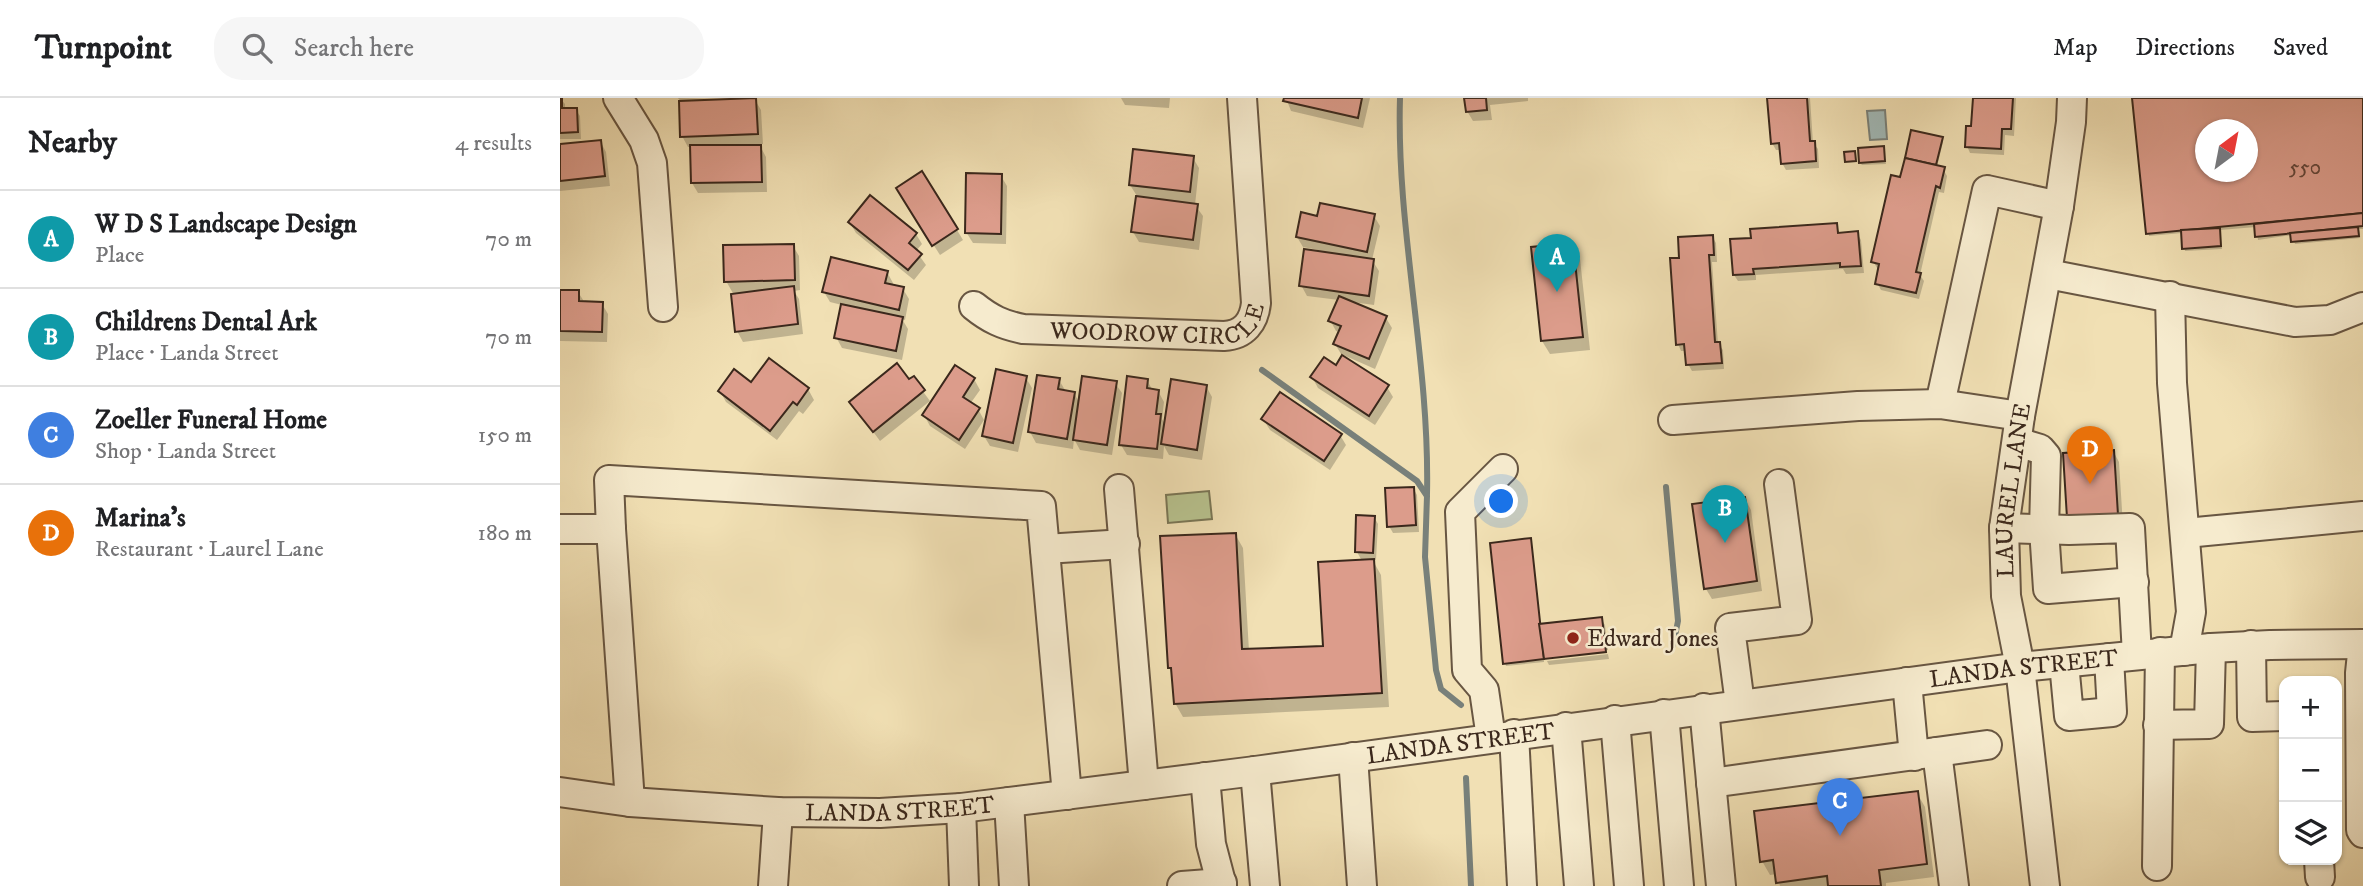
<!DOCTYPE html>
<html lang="en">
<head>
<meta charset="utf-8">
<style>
  body { margin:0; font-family:"IM FELL DW Pica",serif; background:#f6f6f6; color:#202124 }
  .controls { position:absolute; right:21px; bottom:21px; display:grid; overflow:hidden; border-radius:14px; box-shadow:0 2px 5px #0004 }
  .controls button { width:63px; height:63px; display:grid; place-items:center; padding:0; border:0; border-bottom:2px solid #e0e0e0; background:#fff; color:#202124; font:35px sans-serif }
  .compass { position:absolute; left:1635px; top:21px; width:63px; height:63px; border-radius:50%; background:#fff; box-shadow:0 2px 5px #0004; rotate:32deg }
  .you { position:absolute; left:942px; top:404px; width:24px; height:24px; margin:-18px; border:5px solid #fff; border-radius:50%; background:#1a73e8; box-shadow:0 0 0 10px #1a73e833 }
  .badge { display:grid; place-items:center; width:46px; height:46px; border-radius:50%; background:#8f2418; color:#fff; font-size:23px; font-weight:700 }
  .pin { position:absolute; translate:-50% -58px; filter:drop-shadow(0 2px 4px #0008) }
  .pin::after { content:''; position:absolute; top:37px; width:24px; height:21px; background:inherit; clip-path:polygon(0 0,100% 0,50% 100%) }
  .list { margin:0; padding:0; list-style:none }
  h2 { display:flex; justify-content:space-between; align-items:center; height:91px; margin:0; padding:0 28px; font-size:30px }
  h2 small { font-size:23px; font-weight:400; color:#757577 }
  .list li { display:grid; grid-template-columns:46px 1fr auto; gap:21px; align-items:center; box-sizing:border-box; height:98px; padding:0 28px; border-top:2px solid #e0e0e0 }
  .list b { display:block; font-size:26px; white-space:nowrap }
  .list p { margin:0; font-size:23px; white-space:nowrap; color:#757577 }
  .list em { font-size:23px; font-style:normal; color:#757577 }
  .icon { flex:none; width:38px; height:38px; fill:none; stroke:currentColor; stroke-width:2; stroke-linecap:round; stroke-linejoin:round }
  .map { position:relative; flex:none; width:1803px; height:788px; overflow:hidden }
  header { display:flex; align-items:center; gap:42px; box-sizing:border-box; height:98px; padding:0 35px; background:#fff; border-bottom:2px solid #e0e0e0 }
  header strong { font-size:33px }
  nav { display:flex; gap:38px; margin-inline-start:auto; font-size:24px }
  .search { width:490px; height:63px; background:#f6f6f6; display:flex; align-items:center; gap:18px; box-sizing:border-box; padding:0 24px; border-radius:28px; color:#757577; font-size:26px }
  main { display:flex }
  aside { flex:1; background:#fff }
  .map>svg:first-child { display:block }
  .green { fill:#b8c38f; stroke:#7a7656; stroke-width:2 }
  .water { fill:#a1bab9; stroke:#78807a; stroke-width:2 }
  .shadow { fill:#0003; fill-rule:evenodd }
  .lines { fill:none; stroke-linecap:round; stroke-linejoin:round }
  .stream { stroke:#78807a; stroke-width:6 }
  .building { fill:#dc9c8b; stroke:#3b281c; stroke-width:2; fill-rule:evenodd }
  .minor-casing { stroke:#685642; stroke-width:32 }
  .minor { stroke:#f6ebce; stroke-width:28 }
  .poi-dot { fill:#8f2418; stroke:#f6ebce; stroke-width:2.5 }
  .labels { text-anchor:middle; stroke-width:5; stroke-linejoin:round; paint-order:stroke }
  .number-label { font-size:21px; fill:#634538 }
  .street-label { font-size:24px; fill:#3b281c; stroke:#f6ebce }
  .poi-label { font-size:24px; fill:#3b281c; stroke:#f6ebce; text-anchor:start }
</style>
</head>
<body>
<header>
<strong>Turnpoint</strong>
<div class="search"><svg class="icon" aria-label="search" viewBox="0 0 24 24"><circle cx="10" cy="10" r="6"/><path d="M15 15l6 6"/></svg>Search here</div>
<nav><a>Map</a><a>Directions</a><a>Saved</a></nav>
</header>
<main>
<aside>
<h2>Nearby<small>4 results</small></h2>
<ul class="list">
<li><span class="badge" style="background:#0f9aa8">A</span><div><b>W D S Landscape Design</b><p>Place</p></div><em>70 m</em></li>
<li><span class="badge" style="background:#0f9aa8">B</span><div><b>Childrens Dental Ark</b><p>Place · Landa Street</p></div><em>70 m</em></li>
<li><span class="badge" style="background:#3f7fe0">C</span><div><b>Zoeller Funeral Home</b><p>Shop · Landa Street</p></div><em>150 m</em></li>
<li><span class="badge" style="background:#e8710a">D</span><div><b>Marina's</b><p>Restaurant · Laurel Lane</p></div><em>180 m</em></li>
</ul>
</aside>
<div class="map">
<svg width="1803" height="788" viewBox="0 0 1803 788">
  <rect width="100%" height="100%" fill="#f1e0b4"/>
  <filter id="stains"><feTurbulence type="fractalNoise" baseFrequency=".00286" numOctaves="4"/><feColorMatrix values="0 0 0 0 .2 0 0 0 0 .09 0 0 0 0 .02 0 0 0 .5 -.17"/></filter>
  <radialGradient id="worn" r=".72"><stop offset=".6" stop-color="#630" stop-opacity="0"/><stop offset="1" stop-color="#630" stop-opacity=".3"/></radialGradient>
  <!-- green -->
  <path class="green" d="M649,393l3,28 -44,4 -2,-28z"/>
  <!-- water -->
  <path class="water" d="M1325,12l2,29 -17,1 -3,-29z"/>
  <!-- shadow -->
  <g class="shadow">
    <path d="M0,0l5,6v6h11l4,6 1,23h-21z"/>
    <path d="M118,0l77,2 6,10 2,34h-4l7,13 1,35 -69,1 -6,-10v-36h-4l-6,-11 -1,-34z"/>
    <path d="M561,0h49l-1,10 -44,-3z"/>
    <path d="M726,0h84l-7,30 -72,-17z"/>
    <path d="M906,0h62v3l-38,4 2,15 -19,1 -6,-10z"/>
    <path d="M1209,0h41l3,45 5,6 1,19 -33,2 -4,-7 -1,-13h-5l-4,-7z"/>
    <path d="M1414,0h42l-2,38 -9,-1 -1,20 -34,-2 -3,-7 5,-18z"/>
    <path d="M1574,0h229v131h-4l1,9 -65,6 -3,-9 -34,5 -2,-13 -36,3 2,19 -37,2 -3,-18 -33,3zM1646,32h42v42h-42z"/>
    <path d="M1382,41l1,3 -6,25 6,2 4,7 -3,17 -5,-1 -19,83 4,6 -5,18 -38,-9 -4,-7 3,-14 -3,-1 -4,-7 29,-81z"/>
    <path d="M40,43l6,11 4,34 -50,5v-45z"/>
    <path d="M1323,50l3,16 -24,1 -2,-2z"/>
    <path d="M633,60l6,10 -4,37 8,11 -4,34 -60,-8 -6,-10 4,-36 -7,-11z"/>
    <path d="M441,78l6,10 -1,58 -33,-1 -7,-11z"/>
    <path d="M344,101l53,31 6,10 -23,15z"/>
    <path d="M814,118l6,10 -8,34 7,11 -5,34 -22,-3 34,16 6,10 -17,41 -34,-15 -6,-10 5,-12 -4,-1 -6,-11 9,-20 -32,-4 -6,-11 17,-35 -15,-3 -6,-10 22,-19z"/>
    <path d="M290,125l66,11 6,10 -6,7 10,14 -12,15 -58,-47z"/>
    <path d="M1276,127l4,9 17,-1 4,7 3,33 -18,1 -3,-5 -87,6v5l-18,1 -4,-6z"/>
    <path d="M1152,138l4,7 1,19h-5l6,82 5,6 1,19 -32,2 -4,-7 -1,-13h-6l-3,-7 3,-85z"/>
    <path d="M1012,147l8,14 10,91 -40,4 -8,-13z"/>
    <path d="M233,148l6,10 1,34 -6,1 5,8 4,35 -60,8 -6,-11 -3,-36 -8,-14z"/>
    <path d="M327,174l6,11 -1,3 11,3 6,10 -4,21 -3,-1 6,10 -6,31 -60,-12 -6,-11 6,-32 -12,-3 -6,-10z"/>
    <path d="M0,193l18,1 7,11 17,1 6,10 -1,28 -47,-1z"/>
    <path d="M776,269l51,20 6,10 -18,28 -57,-37 -6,-11z"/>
    <path d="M353,280l17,23 -50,40 -29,-39 58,-20z"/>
    <path d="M466,280l6,10 -14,64 -28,-6 -6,-10z"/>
    <path d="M414,281l6,11 -10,14 8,5 6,11 -19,29 -35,-23 -6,-11z"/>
    <path d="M499,282l6,10 9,3 6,11 35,-21 7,10 -10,62 -32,-5 -6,-11 -1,10 -37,-6 -6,-11z"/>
    <path d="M587,282l6,11h5l6,11 -2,17 4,7 40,-40 6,11 -10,63 -33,-5 -5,-9 -1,13 -36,-4 -6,-10z"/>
    <path d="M191,286l57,5 6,11 -11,14 -4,-3 -22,29 -51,-38 -6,-11z"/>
    <path d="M703,321l77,16 6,10 -16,25 -60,-40z"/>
    <path d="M1553,353l6,11 4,64 -48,2z"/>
    <path d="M853,390l4,7 2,37 -26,1 -4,-7z"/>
    <path d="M1185,401l6,11 11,81 -50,8 -6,-10z"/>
    <path d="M814,419l4,7 -2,36 -4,-1 9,16 8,132 -206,10 -8,-14 -1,-28 -4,-7 65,-134 8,14 6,103 76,-4 37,-86 -5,-9z"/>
    <path d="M1041,521l4,6 3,25 -62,7v2l-2,-2v5l-38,4 -1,-3 35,-37z"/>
    <path d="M1048,556l1,5 -60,6 -2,-4z"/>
    <path d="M1357,695l8,14 9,70 -48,6v3h-106l-3,-12 -7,1 -8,-14z"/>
  </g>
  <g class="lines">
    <!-- stream -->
    <g class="stream">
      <path d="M840,0c-4,132 30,263 27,396"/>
      <path d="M702,272l155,111 10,15 -2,61 11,113 5,19 20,16"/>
      <path d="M1106,389l12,134 -5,25"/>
      <path d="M906,680l5,108"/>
    </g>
  </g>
  <!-- building -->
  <g class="building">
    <path d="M0,0h2v10h15l1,24 -18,1z"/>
    <path d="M196,0l2,36 -78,3 -1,-36z"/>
    <path d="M724,0h78l-4,20 -75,-17z"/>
    <path d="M904,0h22l1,12 -21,2z"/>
    <path d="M1207,0h40l3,43h5l1,20 -35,3 -2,-21 -8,1z"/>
    <path d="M1413,0h40l-2,31h-9l-1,20 -36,-2 1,-21h5z"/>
    <path d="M1572,0h231v115l-217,21zM1646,32h42v42h-42z"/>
    <path d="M1351,32l32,7 -7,28 -31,-7z"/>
    <path d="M41,42l4,36 -45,5v-37z"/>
    <path d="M130,47h71l1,37 -71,1z"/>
    <path d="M1324,48l1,15 -26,2 -1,-15z"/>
    <path d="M573,51l61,7 -4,36 -61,-7z"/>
    <path d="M1295,53l1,10 -11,1 -1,-10z"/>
    <path d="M1345,60l40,9 -5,21 -4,-2 -20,86 5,1 -5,20 -41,-9 4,-20 -8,-2 20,-87 9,2z"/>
    <path d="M362,73l36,58 -26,17 -36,-58z"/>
    <path d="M406,75l36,1 -1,60 -36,-1z"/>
    <path d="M310,97l47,38 -8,10 13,11 -14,16 -60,-48z"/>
    <path d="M576,98l62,8 -5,36 -62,-8z"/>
    <path d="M760,105l55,11 -8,38 -71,-15 5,-25 16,4z"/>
    <path d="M1803,115v13l-108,11 -1,-13z"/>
    <path d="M1277,125l1,10 20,-2 3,35 -21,1v-4l-87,6 1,5 -21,1 -3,-36 21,-1 -1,-9z"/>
    <path d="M1798,129l1,9 -68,6 -1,-9z"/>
    <path d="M1660,130l1,18 -39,3 -1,-19z"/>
    <path d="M1153,137l1,20h-5l6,87h5l2,21 -36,2 -2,-21 -8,1 -6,-87h9l-1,-21z"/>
    <path d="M1013,145l10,94 -42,4 -10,-94z"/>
    <path d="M234,146l1,36 -71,2 -1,-37z"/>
    <path d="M744,151l70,10 -5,37 -70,-10z"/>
    <path d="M271,159l57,14 -3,12 19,4 -5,23 -77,-18z"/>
    <path d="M234,188l4,38 -63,8 -4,-38z"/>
    <path d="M0,192h19v11l24,1 -1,30 -42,-1z"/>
    <path d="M779,198l48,20 -18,43 -36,-15 8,-18 -13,-5z"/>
    <path d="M281,206l62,13 -7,34 -62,-13z"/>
    <path d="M782,257l47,30 -20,31 -59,-39 14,-20 12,8z"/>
    <path d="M209,260l40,30 -12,17 -4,-3 -23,29 -52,-40 16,-22 17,13z"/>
    <path d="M337,265l12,16 5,-3 11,14 -52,42 -24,-30z"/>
    <path d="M395,267l20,13 -12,19 17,11 -21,32 -37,-25z"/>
    <path d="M436,271l31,7 -14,67 -31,-7z"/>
    <path d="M477,277l23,3 -2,11 17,3 -8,47 -39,-7z"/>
    <path d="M522,278l35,5 -10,64 -34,-5z"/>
    <path d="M567,278l21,3 -1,9 12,2 -3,24h5l-4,35 -38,-4z"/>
    <path d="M611,281l36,6 -10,65 -36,-6z"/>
    <path d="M720,294l62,42 -18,27 -63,-42z"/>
    <path d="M1554,352l4,65 -51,3 -4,-65z"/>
    <path d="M854,389l2,38 -29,2 -2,-39z"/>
    <path d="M1185,399l12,84 -53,8 -12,-85z"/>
    <path d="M796,417l19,1 -2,37 -18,-1z"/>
    <path d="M676,435l6,116 81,-3 -5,-84 56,-3 8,134 -208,11 -3,-36h-3l-8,-132z"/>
    <path d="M971,440l13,121 -41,5 -13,-121z"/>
    <path d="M1042,519l4,35 -62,7 -5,-35z"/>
    <path d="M1358,693l9,73 -48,6 2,16h-53l-1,-10 -51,7 -3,-23 -13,2 -6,-51z"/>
  </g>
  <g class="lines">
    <!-- minor casing -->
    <g class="minor-casing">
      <g id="minor">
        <path d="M58,0l26,42 8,23 11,144"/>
        <path d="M1488,176l247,48 35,-2 33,-13"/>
        <path d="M1610,198l2,87 19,229 -7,39"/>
        <path id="s1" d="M414,208c16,13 29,19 49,23l201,7c20,-1 30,-14 32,-33l-14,-205"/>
        <path d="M1380,306l47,-214 72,16"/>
        <path d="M1113,322l185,-14 82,-2 80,12"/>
        <path d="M1457,344l23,7 6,7 -2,73 4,60 86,-7"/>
        <path d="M559,391l25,296"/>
        <path d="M1444,430l65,2 61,-2 7,127"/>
        <path d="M0,431h51l-2,-49 432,26 26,289"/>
        <path d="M51,431l19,273"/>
        <path d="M1626,435l177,-17"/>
        <path d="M485,451l80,-5"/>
        <path d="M1803,546l-3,29 1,157 2,3"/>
        <path d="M1691,547l1,72 32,-1"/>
        <path d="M1504,565l5,53 43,-4 -3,-54"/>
        <path d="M1347,584l7,74"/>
        <path d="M1180,606l-10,-76 67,-8 -18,-136"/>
        <path d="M1144,610l17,178"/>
        <path d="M1104,616l15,172"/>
        <path d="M1055,622l14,166"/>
        <path d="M1598,627l51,-1 2,-76"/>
        <path d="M1006,629l13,159"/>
        <path d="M954,636l8,152"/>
        <path d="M931,640l-7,-48 -17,-20 -7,-158 43,-43"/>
        <path d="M1377,654l17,134"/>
        <path d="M793,659l9,129"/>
        <path d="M695,673l10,115"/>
        <path d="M645,679l6,67 11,42"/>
        <path d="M1151,685l276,-38"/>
        <path id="s2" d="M0,694l70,10 148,10 102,1 81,-5 294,-37 765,-104 191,-19 59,-3 93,-1"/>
        <path d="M449,704l5,84"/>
        <path d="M401,710l3,78"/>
        <path d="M1759,762l1,17"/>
        <path d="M1597,768l3,-214"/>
        <path d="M213,788l5,-74"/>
        <path d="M622,788l40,-3"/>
        <path id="s3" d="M1485,788l-25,-219 -14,-71 -2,-68 16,-112 39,-210 12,-84 1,-24"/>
      </g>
    </g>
    <!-- minor -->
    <use href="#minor" class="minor"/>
  </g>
  <!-- markers -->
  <circle class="poi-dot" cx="1013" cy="540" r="7"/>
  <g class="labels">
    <!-- number labels -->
    <g class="number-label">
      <text x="1745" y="76">550</text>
    </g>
    <!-- street labels -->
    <g class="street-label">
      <text dy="8" stroke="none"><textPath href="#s1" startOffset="194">WOODROW CIRCLE</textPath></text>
      <text dy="8" stroke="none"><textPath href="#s3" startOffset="399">LAUREL LANE</textPath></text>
      <text dy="8" stroke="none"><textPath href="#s2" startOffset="1474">LANDA STREET</textPath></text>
      <text dy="8" stroke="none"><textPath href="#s2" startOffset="906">LANDA STREET</textPath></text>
      <text dy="8" stroke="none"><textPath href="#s2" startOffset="341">LANDA STREET</textPath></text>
    </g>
    <!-- poi labels -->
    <g class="poi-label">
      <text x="1027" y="548">Edward Jones</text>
    </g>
  </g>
  <rect width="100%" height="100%" filter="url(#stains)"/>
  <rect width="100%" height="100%" fill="url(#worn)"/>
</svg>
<div class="controls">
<button>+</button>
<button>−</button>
<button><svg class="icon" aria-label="layers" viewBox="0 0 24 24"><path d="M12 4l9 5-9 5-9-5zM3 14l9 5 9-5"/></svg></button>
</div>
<svg class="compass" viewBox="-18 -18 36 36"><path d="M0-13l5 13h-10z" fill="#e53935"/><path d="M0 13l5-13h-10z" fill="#757577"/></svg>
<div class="you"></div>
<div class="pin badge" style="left:997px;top:194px;background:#0f9aa8">A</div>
<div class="pin badge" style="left:1165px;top:445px;background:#0f9aa8">B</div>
<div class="pin badge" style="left:1280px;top:738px;background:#3f7fe0">C</div>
<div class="pin badge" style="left:1530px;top:386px;background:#e8710a">D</div>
</div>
</main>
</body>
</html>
